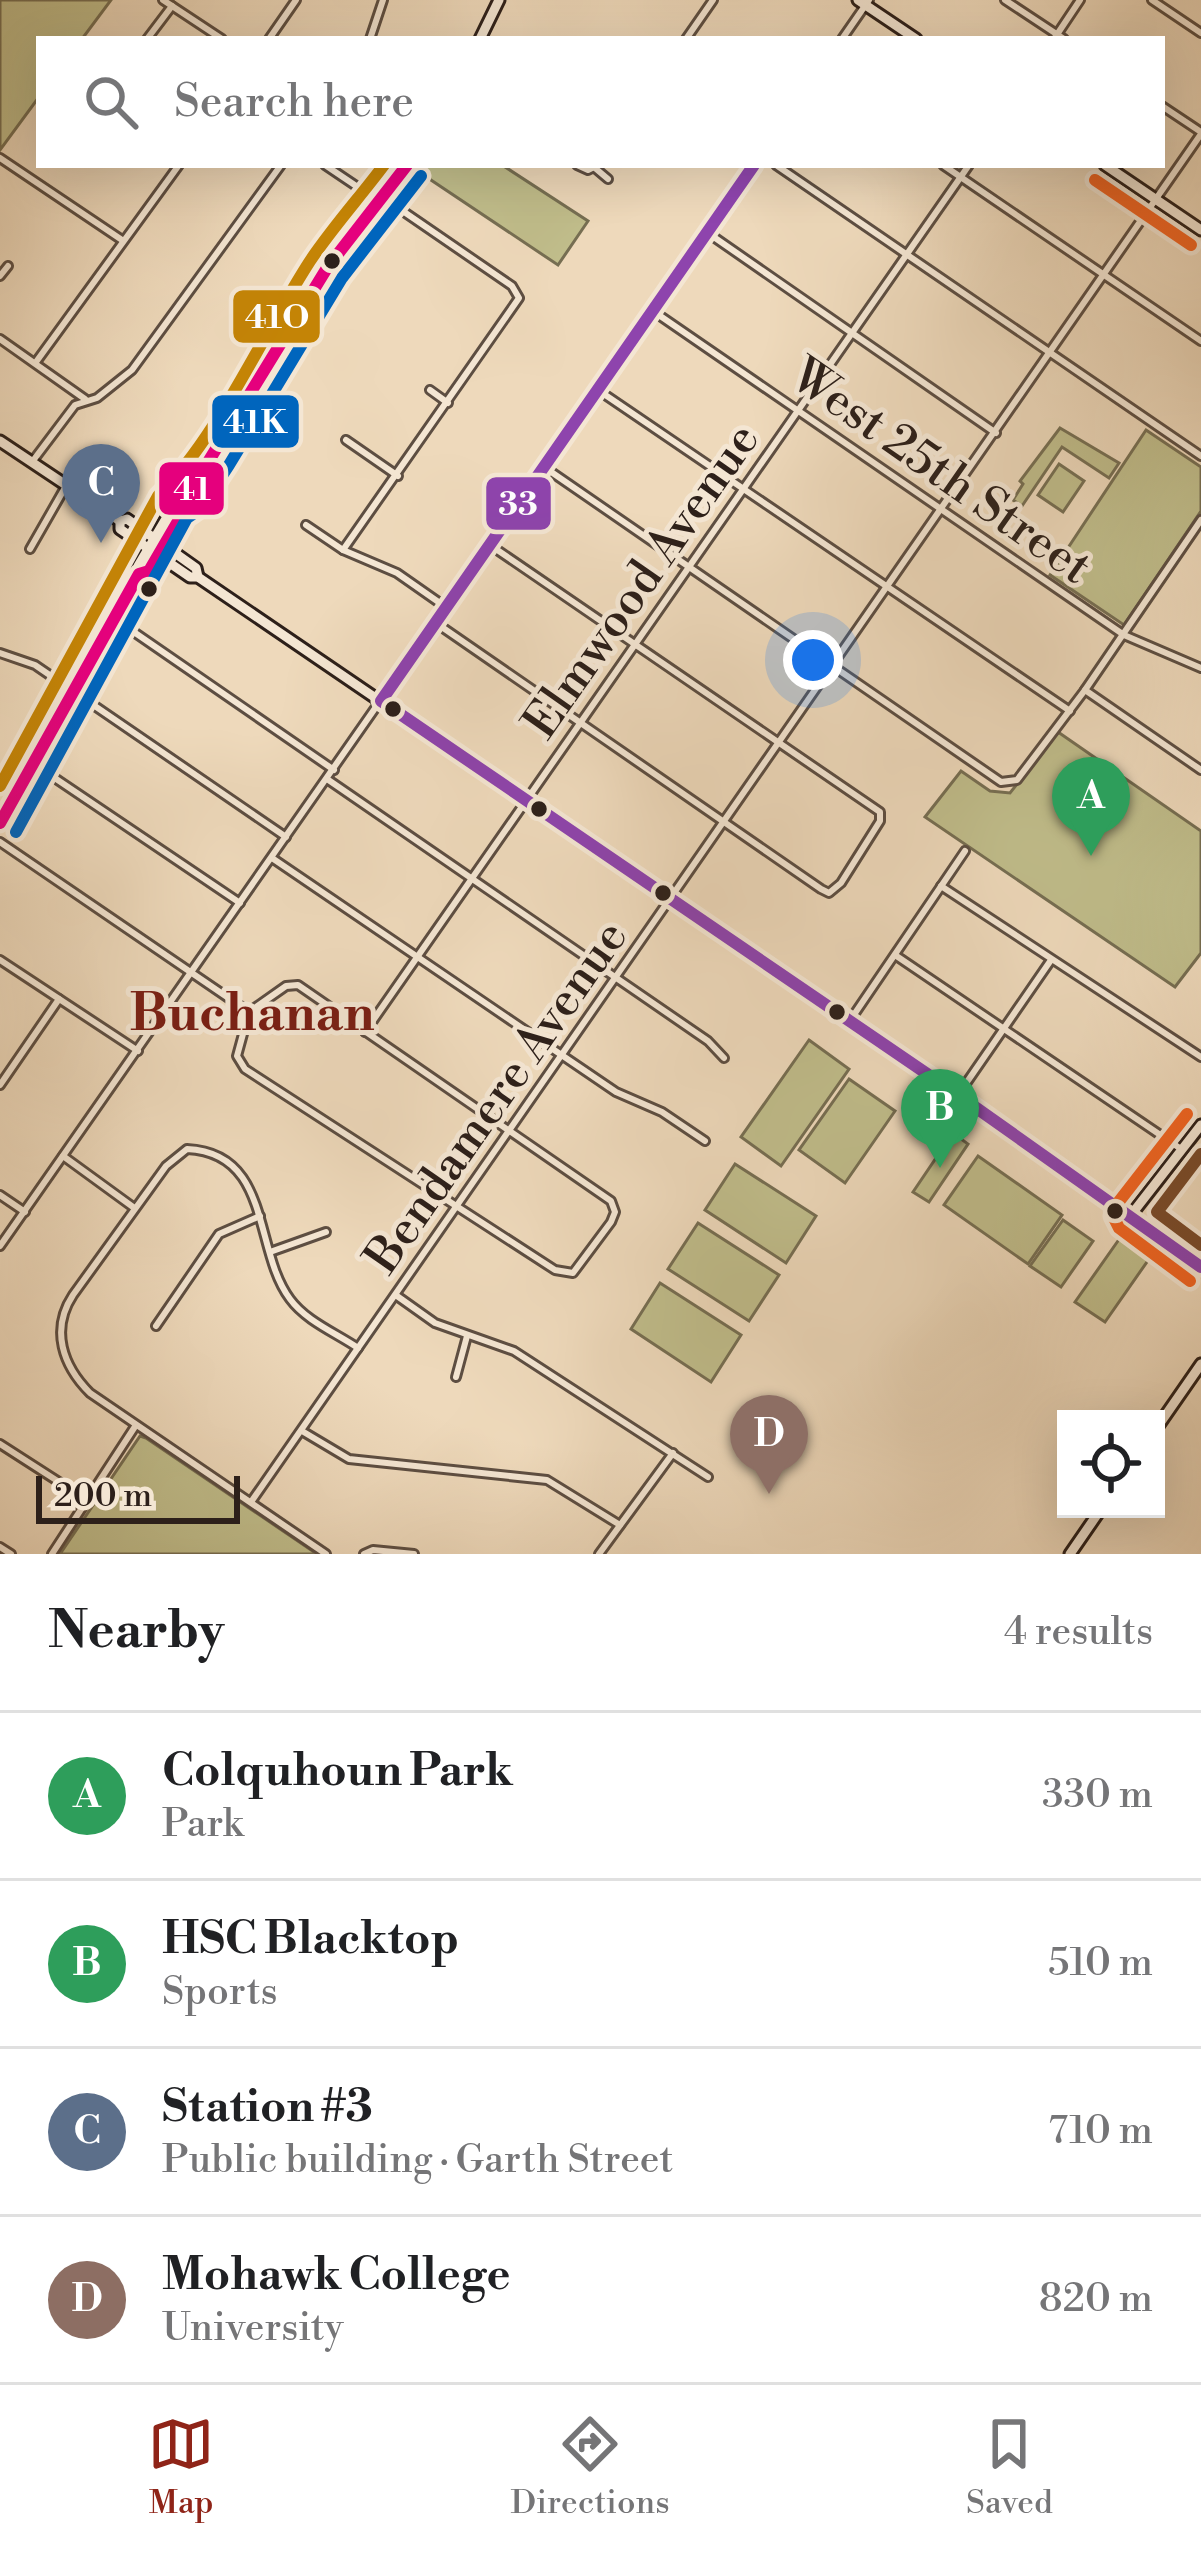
<!DOCTYPE html>
<html lang="en">
<head>
<meta charset="utf-8">
<style>
  body { margin:0; font-family:"Libre Bodoni",serif; background:#f6f6f6; color:#202124 }
  .controls { position:absolute; right:36px; bottom:36px; display:grid; overflow:hidden; border-radius:0px; box-shadow:0 12px 48px #0002 }
  .controls button { width:108px; height:108px; display:grid; place-items:center; padding:0; border:0; border-bottom:3px solid #e0e0e0; background:#fff; color:#202124; font:60px sans-serif }
  .scale { position:absolute; left:36px; bottom:30px; width:204px; box-sizing:border-box; padding-left:12px; border:6px solid #2d201a; border-top:0; font-size:33px; line-height:42px; white-space:nowrap; color:#2d201a; -webkit-text-stroke:9px #f4e6d3; paint-order:stroke }
  .you { position:absolute; left:813px; top:660px; width:42px; height:42px; margin:-30px; border:9px solid #fff; border-radius:50%; background:#1a73e8; box-shadow:0 0 0 18px #1a73e833 }
  .badge { display:grid; place-items:center; width:78px; height:78px; border-radius:50%; background:#8f2418; color:#fff; font-size:39px; font-weight:700 }
  .pin { position:absolute; translate:-50% -99px; filter:drop-shadow(0 3px 6px #0008) }
  .pin::after { content:''; position:absolute; top:63px; width:42px; height:36px; background:inherit; clip-path:polygon(0 0,100% 0,50% 100%) }
  .list { margin:0; padding:0; list-style:none }
  h2 { display:flex; justify-content:space-between; align-items:center; height:156px; margin:0; padding:0 48px; font-size:51px }
  h2 small { font-size:39px; font-weight:400; color:#757577 }
  .list li { display:grid; grid-template-columns:78px 1fr auto; gap:36px; align-items:center; box-sizing:border-box; height:168px; padding:0 48px; border-top:3px solid #e0e0e0 }
  .list b { display:block; font-size:45px; white-space:nowrap }
  .list p { margin:0; font-size:39px; white-space:nowrap; color:#757577 }
  .list em { font-size:39px; font-style:normal; color:#757577 }
  .icon { flex:none; width:66px; height:66px; fill:none; stroke:currentColor; stroke-width:2; stroke-linecap:round; stroke-linejoin:round }
  .map { position:relative; flex:none; width:1201px; height:1554px; overflow:hidden }
  .search { position:absolute; background:#fff; box-shadow:0 12px 48px #0002; left:36px; right:36px; top:36px; height:132px; display:flex; align-items:center; gap:30px; box-sizing:border-box; padding:0 42px; border-radius:0px; color:#757577; font-size:45px }
  .sheet { height:828px; background:#fff }
  nav { display:flex; justify-content:space-around; align-items:center; box-sizing:border-box; height:168px; border-top:3px solid #e0e0e0; background:#fff; font-size:33px; color:#757577 }
  nav a { display:grid; justify-items:center; gap:6px }
  nav .on { color:#8f2418 }
  .map>svg:first-child { display:block }
  .green { fill:#c0bd8b; stroke:#766e52; stroke-width:3 }
  .lines { fill:none; stroke-linecap:round; stroke-linejoin:round }
  .street-casing { stroke:#5d4e42; stroke-width:12 }
  .secondary-casing { stroke:#2d201a; stroke-width:15 }
  .street { stroke:#f4e6d3; stroke-width:6 }
  .secondary { stroke:#f4e6d3; stroke-width:9 }
  .bus-1-casing { stroke:#f4e6d3; stroke-width:21 }
  .bus-2-casing { stroke:#f4e6d3; stroke-width:21 }
  .bus-3-casing { stroke:#f4e6d3; stroke-width:21 }
  .bus-4-casing { stroke:#f4e6d3; stroke-width:21 }
  .bus-5-casing { stroke:#f4e6d3; stroke-width:21 }
  .bus-6-casing { stroke:#f4e6d3; stroke-width:21 }
  .bus-1 { stroke:#8e44ad; stroke-width:12 }
  .bus-2 { stroke:#e5007d; stroke-width:12 }
  .bus-3 { stroke:#0065bd; stroke-width:12 }
  .bus-4 { stroke:#c48406; stroke-width:12 }
  .bus-5 { stroke:#f26522; stroke-width:12 }
  .bus-6 { stroke:#7a4b2a; stroke-width:12 }
  .bus-dot { fill:#2d201a; stroke:#f4e6d3; stroke-width:4.5 }
  .labels { text-anchor:middle; stroke-width:10; stroke-linejoin:round; paint-order:stroke }
  .street-label { font-size:48px; fill:#2d201a; stroke:#f4e6d3 }
  .neighbourhood-label { font-size:51px; font-weight:bold; fill:#7a1f14; stroke:#f4e6d3 }
  .line-badge { stroke:#f4e6d3; stroke-width:4.5 }
  .badge-label { font-size:33px; text-anchor:middle; font-weight:bold; fill:#fff }
</style>
</head>
<body>
<div class="map">
<svg width="1201" height="1554" viewBox="0 0 1201 1554">
  <rect width="100%" height="100%" fill="#eed9bb"/>
  <filter id="stains"><feTurbulence type="fractalNoise" baseFrequency=".00167" numOctaves="4"/><feColorMatrix values="0 0 0 0 .2 0 0 0 0 .09 0 0 0 0 .02 0 0 0 .5 -.17"/></filter>
  <radialGradient id="worn" r=".72"><stop offset=".6" stop-color="#630" stop-opacity="0"/><stop offset="1" stop-color="#630" stop-opacity=".3"/></radialGradient>
  <!-- green -->
  <g class="green">
    <path d="M0,0h111l-29,39h-43v58l-39,53z"/>
    <path d="M423,165h79l86,56 -30,44 -139,-93z"/>
    <path d="M1060,428l59,35 -10,15 -47,-31 -40,59 -9,-6 10,-16 -3,-3z"/>
    <path d="M1146,430l55,37v44l-77,114 -74,-50z"/>
    <path d="M1059,464l25,17 -21,31 -25,-17z"/>
    <path d="M1058,732l143,99v122l-26,34 -250,-170 36,-46 29,20 20,2z"/>
    <path d="M809,1040l40,29 -68,97 -40,-29z"/>
    <path d="M849,1079l46,32 -50,72 -46,-33z"/>
    <path d="M953,1133l15,11 -39,58 -16,-10z"/>
    <path d="M978,1156l84,59 -34,49 -84,-59z"/>
    <path d="M735,1164l81,52 -30,47 -81,-53z"/>
    <path d="M1063,1220l30,21 -32,46 -31,-21z"/>
    <path d="M698,1223l81,52 -30,46 -81,-52z"/>
    <path d="M1120,1238l29,21 -44,63 -30,-20z"/>
    <path d="M660,1283l81,52 -30,47 -80,-53z"/>
    <path d="M140,1436l6,2 171,116h-257z"/>
  </g>
  <g class="lines">
    <!-- street casing -->
    <g class="street-casing">
      <g id="street">
        <path d="M163,0l59,39"/>
        <path d="M1005,0l59,39"/>
        <path d="M1152,0l49,33"/>
        <path d="M147,39l25,-33"/>
        <path d="M269,39l27,-39"/>
        <path d="M370,39l13,-39"/>
        <path d="M686,39l27,-39"/>
        <path d="M842,39l27,-39"/>
        <path d="M1054,39l26,-39"/>
        <path d="M1162,106l39,26"/>
        <path d="M0,158l122,82"/>
        <path d="M325,165l43,29 26,11 118,81 7,12 -176,252"/>
        <path d="M577,165l11,5 10,-5"/>
        <path d="M776,165l425,291"/>
        <path d="M943,165l258,176"/>
        <path d="M595,168l13,11"/>
        <path d="M708,233l288,200"/>
        <path d="M0,276l8,-10"/>
        <path d="M653,311l471,324 77,33"/>
        <path d="M0,339l85,60"/>
        <path d="M36,362l143,-197"/>
        <path d="M430,390l18,13"/>
        <path d="M598,390l472,321"/>
        <path d="M346,440l52,36"/>
        <path d="M32,462l43,-57 22,-7 35,-28 149,-205"/>
        <path d="M544,467l457,315 16,-2 68,-90 116,-170"/>
        <path d="M306,525l37,25 54,23 50,35"/>
        <path d="M30,549l36,-63"/>
        <path d="M115,619l219,151"/>
        <path d="M436,623l385,266 8,4 12,-10 39,-62v-9l-390,-267"/>
        <path d="M0,653l35,12 251,172"/>
        <path d="M1085,690l116,80"/>
        <path d="M34,764l206,139"/>
        <path d="M327,779l381,262 16,17"/>
        <path d="M0,842l249,170 -12,44 8,13 310,201 18,3 38,-51 4,-10 -4,-11 -313,-216 -12,1 -37,26"/>
        <path d="M272,858l344,234 46,20 43,29"/>
        <path d="M941,886l260,171"/>
        <path d="M895,955l286,194"/>
        <path d="M0,960l138,91"/>
        <path d="M849,1022l116,-171"/>
        <path d="M365,1032l604,-867"/>
        <path d="M0,1085l59,-86"/>
        <path d="M958,1095l93,-135"/>
        <path d="M63,1156l70,51"/>
        <path d="M0,1195l25,17"/>
        <path d="M0,1246l754,-1081"/>
        <path d="M270,1252l56,-20"/>
        <path d="M397,1296l38,27 79,28 194,126"/>
        <path d="M156,1326l63,-92 41,-18"/>
        <path d="M456,1377l11,-41"/>
        <path d="M302,1431l47,28 198,21 73,45"/>
        <path d="M0,1444l87,56"/>
        <path d="M251,1502l950,-1368"/>
        <path d="M0,1547l11,7"/>
        <path d="M52,1554l84,-129"/>
        <path d="M326,1554l-236,-161c-27,-27 -40,-63 -17,-98l93,-129 21,-17c85,4 66,101 103,150 16,22 46,34 68,49"/>
        <path d="M364,1554l9,-4 41,4"/>
        <path d="M599,1554l74,-101"/>
      </g>
    </g>
    <!-- secondary casing -->
    <g class="secondary-casing">
      <g id="secondary">
        <path d="M858,0l58,39"/>
        <path d="M480,39l19,-39"/>
        <path d="M1105,165l96,65"/>
        <path d="M0,441l120,80 7,-2 69,49 2,9"/>
        <path d="M120,521v8l70,48h8l760,518 243,172"/>
        <path d="M139,574l10,-3 35,-60 2,-13"/>
        <path d="M0,823l139,-249 -1,-8 36,-61 12,-7 28,-43 113,-187 80,-103"/>
        <path d="M1131,1215l70,-90"/>
        <path d="M1156,1429l45,-65"/>
        <path d="M1070,1554l31,-45"/>
      </g>
    </g>
    <!-- street -->
    <use href="#street" class="street"/>
    <!-- secondary -->
    <use href="#secondary" class="secondary"/>
    <!-- bus-1 casing -->
    <g class="bus-1-casing">
      <path id="bus-1" d="M754,165l-373,536 577,394 243,172"/>
    </g>
    <!-- bus-2 casing -->
    <g class="bus-2-casing">
      <path id="bus-2" d="M0,823l139,-249 10,-3 35,-60 2,-13 141,-230 80,-103"/>
    </g>
    <!-- bus-3 casing -->
    <g class="bus-3-casing">
      <path id="bus-3" d="M16,832l171,-314 13,-9 29,-44 113,-187 79,-102"/>
    </g>
    <!-- bus-4 casing -->
    <g class="bus-4-casing">
      <path id="bus-4" d="M0,786l158,-290c61,-60 104,-161 152,-235 22,-33 50,-64 74,-96"/>
    </g>
    <!-- bus-5 casing -->
    <g class="bus-5-casing">
      <g id="bus-5">
        <path d="M1095,180l96,65"/>
        <path d="M1187,1114l-70,90 -4,12 6,12 71,53"/>
      </g>
    </g>
    <!-- bus-6 casing -->
    <g class="bus-6-casing">
      <path id="bus-6" d="M1201,1154l-44,58 44,33"/>
    </g>
    <!-- bus-1 -->
    <use href="#bus-1" class="bus-1"/>
    <!-- bus-2 -->
    <use href="#bus-2" class="bus-2"/>
    <!-- bus-3 -->
    <use href="#bus-3" class="bus-3"/>
    <!-- bus-4 -->
    <use href="#bus-4" class="bus-4"/>
    <!-- bus-5 -->
    <use href="#bus-5" class="bus-5"/>
    <!-- bus-6 -->
    <use href="#bus-6" class="bus-6"/>
  </g>
  <!-- markers -->
  <g class="bus-dot">
    <circle cx="332" cy="261" r="10"/>
    <circle cx="149" cy="589" r="10"/>
    <circle cx="393" cy="709" r="10"/>
    <circle cx="539" cy="809" r="10"/>
    <circle cx="663" cy="893" r="10"/>
    <circle cx="837" cy="1012" r="10"/>
    <circle cx="1115" cy="1211" r="10"/>
  </g>
  <g class="labels">
    <!-- street labels -->
    <g class="street-label">
      <text transform="translate(942 470) rotate(35)" y="17">West 25th Street</text>
      <text transform="translate(640 580) rotate(-55)" y="17">Elmwood Avenue</text>
      <text transform="translate(495 1096) rotate(-55)" y="17">Bendamere Avenue</text>
    </g>
    <!-- neighbourhood labels -->
    <g class="neighbourhood-label">
      <text x="252" y="1030">Buchanan</text>
    </g>
  </g>
  <g class="line-badge">
    <rect x="231" y="288" width="91" height="57" rx="12" fill="#c48406"/>
    <rect x="210" y="393" width="91" height="57" rx="12" fill="#0065bd"/>
    <rect x="157" y="460" width="69" height="57" rx="12" fill="#e5007d"/>
    <rect x="484" y="475" width="69" height="57" rx="12" fill="#8e44ad"/>
  </g>
  <g class="badge-label">
    <text x="277" y="328">41O</text>
    <text x="255" y="433">41K</text>
    <text x="192" y="500">41</text>
    <text x="518" y="515">33</text>
  </g>
  <rect width="100%" height="100%" filter="url(#stains)"/>
  <rect width="100%" height="100%" fill="url(#worn)"/>
</svg>
<div class="controls">
<button><svg class="icon" aria-label="locate" viewBox="0 0 24 24"><circle cx="12" cy="12" r="6"/><path d="M12 2v4M12 18v4M2 12h4M18 12h4"/></svg></button>
</div>
<div class="scale">200 m</div>
<div class="you"></div>
<div class="pin badge" style="left:1091px;top:856px;background:#2e9e5b">A</div>
<div class="pin badge" style="left:940px;top:1168px;background:#2e9e5b">B</div>
<div class="pin badge" style="left:101px;top:543px;background:#5c6f8a">C</div>
<div class="pin badge" style="left:769px;top:1494px;background:#8d6e63">D</div>
<div class="search"><svg class="icon" aria-label="search" viewBox="0 0 24 24"><circle cx="10" cy="10" r="6"/><path d="M15 15l6 6"/></svg>Search here</div>
</div>
<section class="sheet">
<h2>Nearby<small>4 results</small></h2>
<ul class="list">
<li><span class="badge" style="background:#2e9e5b">A</span><div><b>Colquhoun Park</b><p>Park</p></div><em>330 m</em></li>
<li><span class="badge" style="background:#2e9e5b">B</span><div><b>HSC Blacktop</b><p>Sports</p></div><em>510 m</em></li>
<li><span class="badge" style="background:#5c6f8a">C</span><div><b>Station #3</b><p>Public building · Garth Street</p></div><em>710 m</em></li>
<li><span class="badge" style="background:#8d6e63">D</span><div><b>Mohawk College</b><p>University</p></div><em>820 m</em></li>
</ul>
</section>
<nav>
<a class="on"><svg class="icon" aria-label="map" viewBox="0 0 24 24"><path d="M3 6l6-2 6 2 6-2v14l-6 2-6-2-6 2zM9 4v14M15 6v14"/></svg>Map</a>
<a><svg class="icon" aria-label="directions" viewBox="0 0 24 24"><path d="M12 3l9 9-9 9-9-9zM9 14v-3h6M13 9l2 2-2 2"/></svg>Directions</a>
<a><svg class="icon" aria-label="saved" viewBox="0 0 24 24"><path d="M7 4h10v16l-5-4-5 4z"/></svg>Saved</a>
</nav>
</body>
</html>
